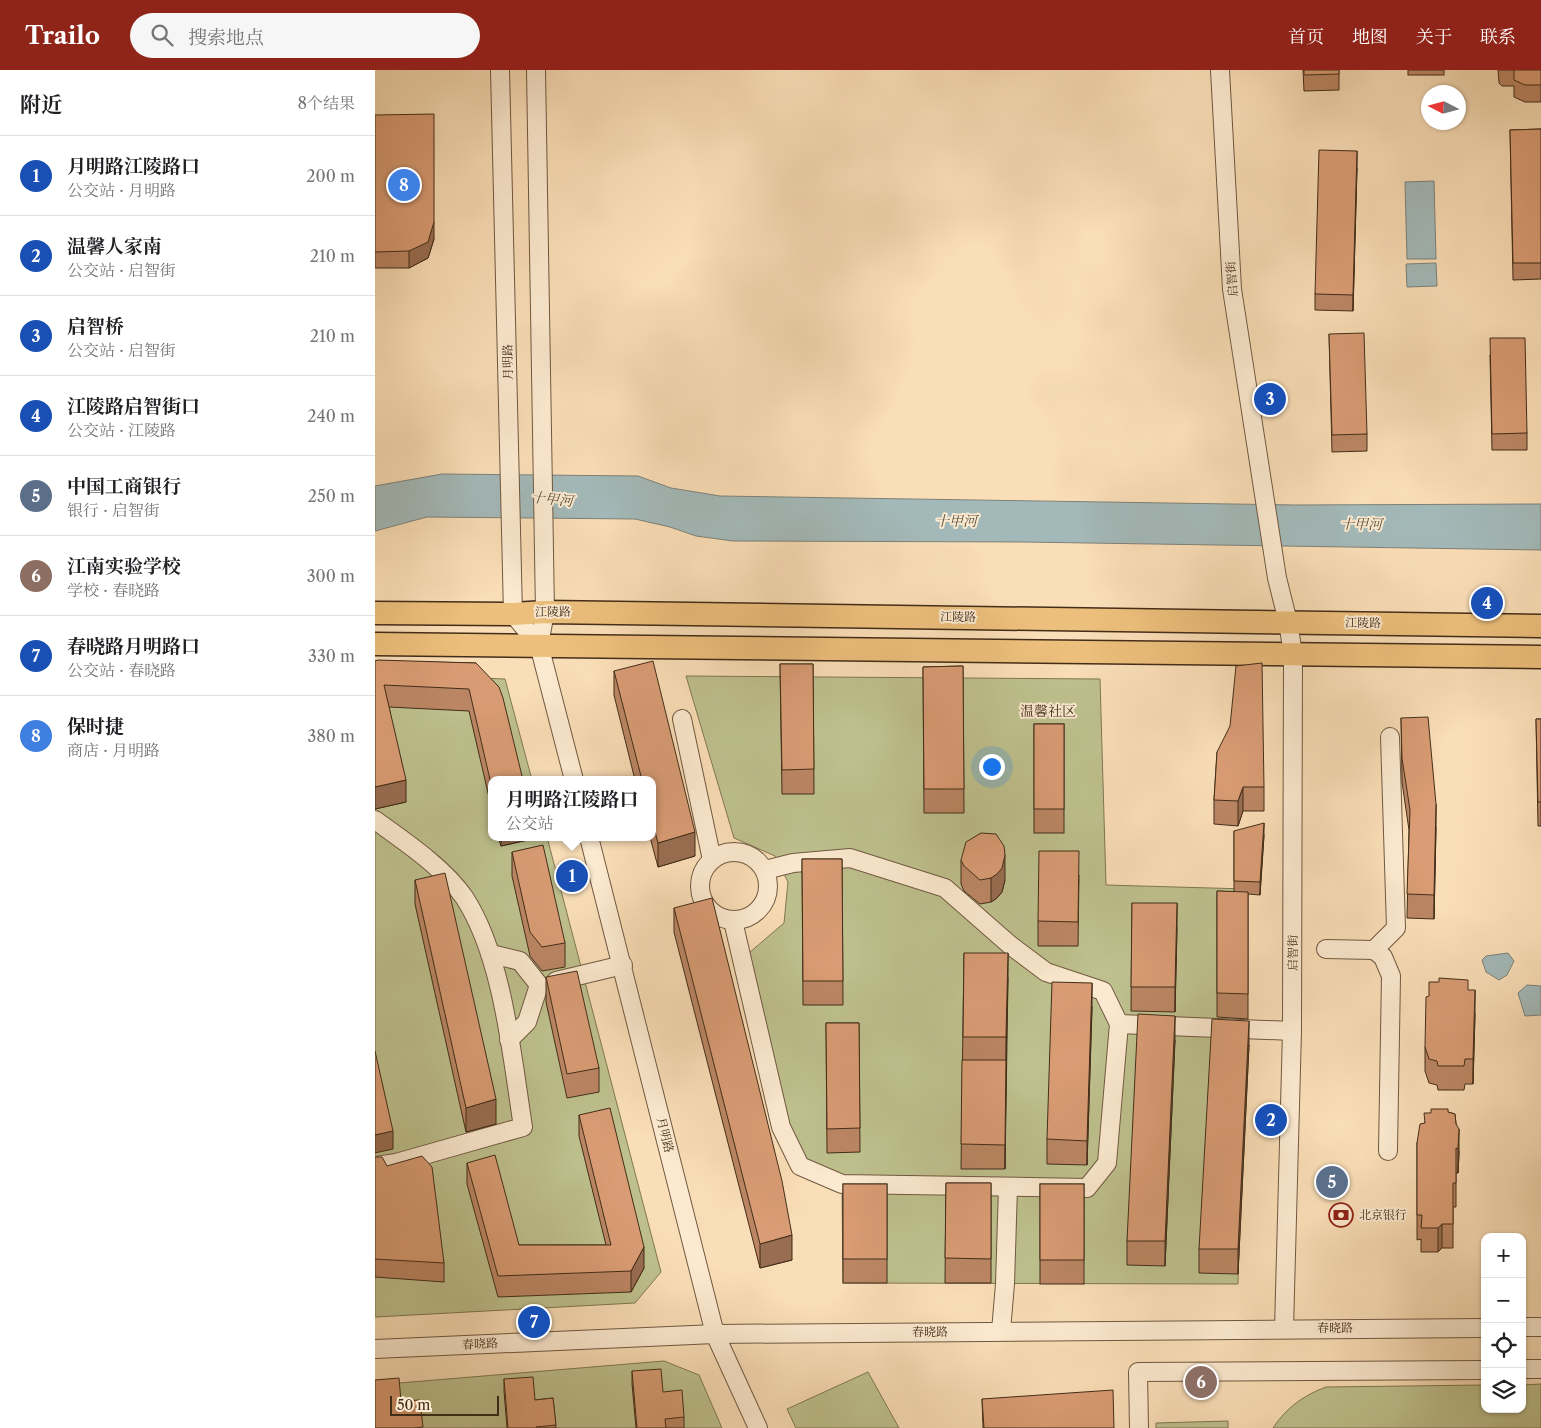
<!DOCTYPE html>
<html lang="zh">
<head>
<meta charset="utf-8">
<style>
  body { margin:0; font-family:"Libre Caslon Text","Noto Serif SC",serif; background:#f6f6f6; color:#202124 }
  .controls { position:absolute; right:15px; bottom:15px; display:grid; overflow:hidden; border-radius:10px; box-shadow:0 1px 4px #0004 }
  .controls button { width:45px; height:45px; display:grid; place-items:center; padding:0; border:0; border-bottom:1px solid #e0e0e0; background:#fff; color:#202124; font:25px sans-serif }
  .compass { position:absolute; left:1046px; top:15px; width:45px; height:45px; border-radius:50%; background:#fff; box-shadow:0 1px 4px #0004; rotate:276deg }
  .scale { position:absolute; left:15px; bottom:12px; width:109px; box-sizing:border-box; padding-left:5px; border:2px solid #422d18; border-top:0; font-size:14px; line-height:18px; white-space:nowrap; color:#422d18; -webkit-text-stroke:4px #fcead0; paint-order:stroke }
  .you { position:absolute; left:616px; top:696px; width:18px; height:18px; margin:-12px; border:4px solid #fff; border-radius:50%; background:#1a73e8; box-shadow:0 0 0 8px #1a73e833 }
  .badge { display:grid; place-items:center; width:32px; height:32px; border-radius:50%; background:#8f2418; color:#fff; font-size:16px; font-weight:700 }
  .pin { position:absolute; translate:-50% -50%; border:2px solid #fff; box-shadow:0 1px 5px #0006 }
  .popup { position:absolute; left:113px; top:706px; width:168px; height:65px; box-sizing:border-box; display:grid; place-content:center; border-radius:10px; background:#fff; filter:drop-shadow(0 1px 4px #0005); font-size:16px; white-space:nowrap; color:#757577 }
  .popup b { font-size:19px; color:#202124 }
  .popup::after { content:''; position:absolute; left:50%; top:100%; margin-left:-10px; border:10px solid transparent; border-top-color:#fff }
  .list { margin:0; padding:0; list-style:none }
  h2 { display:flex; justify-content:space-between; align-items:center; height:65px; margin:0; padding:0 20px; font-size:21px }
  h2 small { font-size:16px; font-weight:400; color:#757577 }
  .list li { display:grid; grid-template-columns:32px 1fr auto; gap:15px; align-items:center; box-sizing:border-box; height:80px; padding:0 20px; border-top:1px solid #e0e0e0 }
  .list b { display:block; font-size:19px; white-space:nowrap }
  .list p { margin:0; font-size:16px; white-space:nowrap; color:#757577 }
  .list em { font-size:16px; font-style:normal; color:#757577 }
  .icon { flex:none; width:28px; height:28px; fill:none; stroke:currentColor; stroke-width:2; stroke-linecap:round; stroke-linejoin:round }
  .map { position:relative; flex:none; width:1166px; height:1358px; overflow:hidden }
  header { display:flex; align-items:center; gap:30px; box-sizing:border-box; height:70px; padding:0 25px; background:#8f2418; color:#fff }
  header strong { font-size:24px }
  nav { display:flex; gap:28px; margin-inline-start:auto; font-size:18px }
  .search { width:350px; height:45px; background:#f6f6f6; display:flex; align-items:center; gap:12px; box-sizing:border-box; padding:0 18px; border-radius:28px; color:#757577; font-size:19px }
  main { display:flex }
  aside { flex:1; background:#fff }
  .map>svg:first-child { display:block }
  .green { fill:#bec18e; stroke:#807753 }
  .water { fill:#a3b9b9; stroke:#7c8179 }
  .lines { fill:none; stroke-linecap:round; stroke-linejoin:round }
  .minor-casing { stroke:#705940; stroke-width:20 }
  .major-casing { stroke:#422d18; stroke-width:25 }
  .minor { stroke:#fcead0; stroke-width:18 }
  .major { stroke:#edbf7c; stroke-width:22 }
  .wall { fill:#bb8664; stroke:#422d18 }
  .shaded-wall { fill:#986d51; stroke:#422d18 }
  .building { fill:#d99c74; stroke:#422d18 }
  .labels { text-anchor:middle; stroke-width:4; stroke-linejoin:round; paint-order:stroke }
  .street-label { font-size:12px; fill:#422d18; stroke:#fcead0 }
  .poi-label { font-size:12px; fill:#422d18; stroke:#fcead0; text-anchor:start }
  .water-label { font-size:14px; font-style:italic; fill:#5a5040; stroke:#fcead0 }
  .neighbourhood-label { font-size:14px; fill:#422d18; stroke:#fcead0 }
</style>
</head>
<body>
<header>
<strong>Trailo</strong>
<div class="search"><svg class="icon" aria-label="search" viewBox="0 0 24 24"><circle cx="10" cy="10" r="6"/><path d="M15 15l6 6"/></svg>搜索地点</div>
<nav><a>首页</a><a>地图</a><a>关于</a><a>联系</a></nav>
</header>
<main>
<aside>
<h2>附近<small>8个结果</small></h2>
<ul class="list">
<li><span class="badge" style="background:#1a4fb4">1</span><div><b>月明路江陵路口</b><p>公交站 · 月明路</p></div><em>200 m</em></li>
<li><span class="badge" style="background:#1a4fb4">2</span><div><b>温馨人家南</b><p>公交站 · 启智街</p></div><em>210 m</em></li>
<li><span class="badge" style="background:#1a4fb4">3</span><div><b>启智桥</b><p>公交站 · 启智街</p></div><em>210 m</em></li>
<li><span class="badge" style="background:#1a4fb4">4</span><div><b>江陵路启智街口</b><p>公交站 · 江陵路</p></div><em>240 m</em></li>
<li><span class="badge" style="background:#5c6f8a">5</span><div><b>中国工商银行</b><p>银行 · 启智街</p></div><em>250 m</em></li>
<li><span class="badge" style="background:#8d6e63">6</span><div><b>江南实验学校</b><p>学校 · 春晓路</p></div><em>300 m</em></li>
<li><span class="badge" style="background:#1a4fb4">7</span><div><b>春晓路月明路口</b><p>公交站 · 春晓路</p></div><em>330 m</em></li>
<li><span class="badge" style="background:#3f7fe0">8</span><div><b>保时捷</b><p>商店 · 月明路</p></div><em>380 m</em></li>
</ul>
</aside>
<div class="map">
<svg width="1166" height="1358" viewBox="0 0 1166 1358">
  <rect width="100%" height="100%" fill="#fadeb7"/>
  <filter id="stains"><feTurbulence type="fractalNoise" baseFrequency=".004" numOctaves="4"/><feColorMatrix values="0 0 0 0 .2 0 0 0 0 .09 0 0 0 0 .02 0 0 0 .5 -.17"/></filter>
  <radialGradient id="worn" r=".72"><stop offset=".6" stop-color="#630" stop-opacity="0"/><stop offset="1" stop-color="#630" stop-opacity=".3"/></radialGradient>
  <!-- green -->
  <g class="green">
    <path d="M0,604l130,5 27,101h-40v57h55l114,435 -26,31 -260,14z"/>
    <path d="M311,606l414,3 6,206 140,4 -8,395 -395,-1 -1,-99 -42,-18 -58,-207 42,-36 4,-41 -13,-26 -41,-18z"/>
    <path d="M289,1291l35,14 23,53h-347v-43z"/>
    <path d="M493,1302l31,56h-103l-9,-19z"/>
    <path d="M1166,1314v44h-268c13,-20 31,-33 53,-41l159,-2v24h37v-24z"/>
    <path d="M853,1351v7h-72v-5z"/>
  </g>
  <!-- water -->
  <g class="water">
    <path d="M1059,111l2,78h-29l-2,-77z"/>
    <path d="M1061,193l1,23 -30,1 -1,-23z"/>
    <path d="M67,404l196,2 33,12 49,8 575,9 246,-1v46l-517,-8 -291,-1 -37,-5 -26,-9 -35,-8 -208,-2 -52,14v-45z"/>
    <path d="M1133,883l6,8 -7,14 -8,5 -13,-8 -4,-12 4,-4z"/>
    <path d="M1152,915l14,1v29l-16,1 -7,-23z"/>
  </g>
  <g class="lines">
    <!-- minor casing -->
    <g class="minor-casing">
      <g id="minor">
        <path d="M125,0l13,544 26,31 35,135"/>
        <path d="M161,0l9,542 -6,33"/>
        <path d="M845,0l12,219 45,289 11,44 5,32 -1,377 -8,298"/>
        <path d="M307,649l30,141"/>
        <path d="M0,750c29,21 68,47 89,77 39,59 48,160 59,230l-127,36 -21,3"/>
        <path d="M214,767l126,497 43,94"/>
        <circle cx="359" cy="816" r="34"/>
        <path d="M358,851l48,206 19,39 42,18 245,4 20,-25 12,-139 -16,-33 -57,-19 -36,-27 -65,-57 -95,-30 -57,5 -28,7"/>
        <path d="M951,879l48,1 9,7 8,19 -3,175"/>
        <path d="M999,880l22,-22 -6,-191"/>
        <path d="M116,884l29,7 19,24 -12,37 -18,18"/>
        <path d="M181,911l67,-16"/>
        <path d="M744,954l173,7"/>
        <path d="M1147,1257h19"/>
        <path d="M626,1261l4,-47 3,-97"/>
        <path d="M0,1279l340,-15 770,-6"/>
        <path d="M1147,1299h19"/>
        <path d="M764,1358l-1,-56 347,-2"/>
      </g>
    </g>
    <!-- major casing -->
    <g class="major-casing">
      <g id="major">
        <path d="M0,543l138,1 32,-2 996,14"/>
        <path d="M0,574l1166,13"/>
      </g>
    </g>
    <!-- minor -->
    <use href="#minor" class="minor"/>
    <!-- major -->
    <use href="#major" class="major"/>
  </g>
  <!-- wall -->
  <g class="wall">
    <path d="M928,0h36v20l-35,1z"/>
    <rect x="1033" y="0" width="36" height="5"/>
    <path d="M1123,0h43v32h-16l-11,-5v-11h-12l-3,-3z"/>
    <path d="M0,45l59,124 -6,19 -19,10h-34z"/>
    <path d="M1166,59v150l-28,1 -3,-150z"/>
    <path d="M982,98l-4,143 -38,-1v-16z"/>
    <path d="M954,264l38,100v17l-35,1z"/>
    <path d="M1115,285l37,78v17h-35z"/>
    <path d="M0,591l101,2 16,117v30l-23,-99 -80,-4 17,95 -31,7z"/>
    <path d="M405,594h33l1,130h-32z"/>
    <path d="M588,596l1,147h-40l-1,-146z"/>
    <path d="M239,601l81,185 -37,11 -8,-30h2v-57h-17l-21,-85z"/>
    <path d="M1026,648l35,110 -2,91 -27,-1 2,-88 -7,-48z"/>
    <path d="M1161,649h5v107h-3z"/>
    <rect x="659" y="654" width="30" height="109"/>
    <path d="M842,682l47,35v24h-21l-5,15 -24,-2v-24z"/>
    <path d="M859,761l30,4 -4,60 -12,-1v125l-31,-2v-126l17,1z"/>
    <path d="M123,767h34v2l-31,7z"/>
    <path d="M137,782l53,91v24l-23,4 -12,-15 -18,-80z"/>
    <path d="M427,789h40l1,146h-40z"/>
    <path d="M586,790l44,20 -3,12 -5,6 -6,4 -11,2 -16,-13 -3,-7z"/>
    <path d="M704,805l-1,71h-40v-25z"/>
    <path d="M40,810l81,244 -30,8 -51,-228z"/>
    <path d="M757,833l45,24 -2,85 -44,-1z"/>
    <path d="M299,838l118,352 -32,8 -86,-336z"/>
    <path d="M589,883l44,24 -3,192h-44z"/>
    <path d="M171,907l53,91v24l-32,6 -21,-96z"/>
    <path d="M1093,920l7,24 -2,70h-8l-1,6h-26l-1,-5 -8,-2 -4,-12v-24z"/>
    <path d="M717,937l-5,158 -40,-1v-25z"/>
    <path d="M451,953h33l1,129 -33,1z"/>
    <path d="M800,970l-10,226 -38,-1v-24z"/>
    <path d="M874,975l-11,229 -39,-1v-24z"/>
    <path d="M1073,1042l7,2 4,39 -1,20h-2v34h-3v41h-11l-4,4h-17v-13l-4,1v-97l7,-20z"/>
    <path d="M204,1045l65,153 -13,24 -133,5 -31,-113v-21l52,82h87l-27,-109z"/>
    <path d="M0,1087l69,106v19l-69,-5z"/>
    <path d="M571,1113h45v100h-46z"/>
    <rect x="468" y="1114" width="44" height="99"/>
    <rect x="665" y="1114" width="44" height="100"/>
    <path d="M257,1301l31,21 21,25v11h-48l-4,-44z"/>
    <path d="M129,1309l31,21 18,-2 3,30h-49l-3,-37z"/>
    <path d="M607,1329l132,29h-131z"/>
  </g>
  <!-- shaded-wall -->
  <g class="shaded-wall">
    <path d="M982,81v17l-4,143v-16z"/>
    <path d="M59,152v17l-6,19 -19,10v-17z"/>
    <path d="M31,710v22l-31,7v-22z"/>
    <path d="M868,717v24l-5,15v-25z"/>
    <path d="M1061,734v24l-2,91v-24z"/>
    <path d="M889,753v12l-4,60v-13z"/>
    <path d="M320,762v24l-37,11v-24z"/>
    <path d="M126,767h31v2l-31,7z"/>
    <path d="M630,785v25l-3,12 -5,6 -6,4v-24z"/>
    <path d="M802,833v24l-2,85v-25z"/>
    <path d="M633,883v24l-2,85v-25z"/>
    <path d="M717,913v24l-5,158v-24z"/>
    <path d="M1100,920v24l-2,70v-25z"/>
    <path d="M800,946v24l-10,226v-25z"/>
    <path d="M874,951v24l-11,229v-25z"/>
    <path d="M631,990v24l-1,85v-24z"/>
    <path d="M121,1029v25l-30,8v-24z"/>
    <path d="M1084,1059v24l-1,20v-24z"/>
    <path d="M18,1061v18l-18,4v-18z"/>
    <path d="M1067,1154v24l-4,4v-24z"/>
    <path d="M417,1165v25l-32,8v-24z"/>
    <path d="M269,1177v21l-13,24v-21z"/>
  </g>
  <!-- building -->
  <g class="building">
    <path d="M929,0h35v4l-35,1z"/>
    <path d="M1139,0h27v15h-16l-11,-5z"/>
    <path d="M59,44v108l-6,20 -19,9 -34,1v-137z"/>
    <path d="M1166,59v134h-28l-3,-133z"/>
    <path d="M944,80l38,1 -4,144 -38,-1z"/>
    <path d="M989,263l3,101 -35,1 -3,-101z"/>
    <path d="M1115,268h35l2,95 -35,1z"/>
    <path d="M3,590l98,3 23,24 4,11 20,82h-31v8l-23,-99 -85,-4 22,95 -31,7v-126z"/>
    <path d="M278,591l42,171 -37,11 -6,-23v-40h-10l-28,-109z"/>
    <path d="M887,593l2,124h-21l-5,14 -24,-1 3,-48 13,-26 6,-60z"/>
    <path d="M405,594h33l1,105 -32,1z"/>
    <path d="M588,596l1,123h-40l-1,-122z"/>
    <path d="M1053,647l8,87 -2,91 -27,-1 3,-84 -8,-52 -1,-40z"/>
    <path d="M1161,649h5v83h-3z"/>
    <rect x="659" y="654" width="30" height="85"/>
    <path d="M889,753l-4,59 -26,-1v-50z"/>
    <path d="M606,763l15,1 8,12 1,9 -3,13 -5,6 -6,4 -11,2 -16,-14 -3,-6 5,-18z"/>
    <path d="M168,775l22,98 -23,4 -12,-15 -18,-80z"/>
    <path d="M664,781h40l-1,71 -40,-1z"/>
    <path d="M427,789h40l1,122h-40z"/>
    <path d="M70,803l51,226 -30,9 -51,-228z"/>
    <path d="M842,821l31,1v102l-31,-1z"/>
    <path d="M337,828l70,283 10,54 -32,9 -86,-336z"/>
    <path d="M757,833h45l-2,84h-44z"/>
    <path d="M589,883h44l-2,84h-43z"/>
    <path d="M202,901l22,97 -32,6 -21,-97z"/>
    <path d="M1064,908l29,2v10h7l-2,69h-8l-1,7h-26l-1,-5 -8,-2 -4,-12 1,-50 3,-1v-14h10z"/>
    <path d="M677,912l40,1 -5,158 -40,-2z"/>
    <path d="M763,944l37,2 -10,225h-38z"/>
    <path d="M837,949l37,2 -11,228h-39z"/>
    <path d="M451,953h33l1,105 -33,1z"/>
    <path d="M0,981l18,80 -18,4z"/>
    <path d="M587,990h44l-1,85 -44,-1z"/>
    <path d="M235,1038l34,139 -13,24 -133,5 -31,-113 28,-8 24,90h92l-32,-130z"/>
    <path d="M1056,1039h17v3l7,2 1,10 3,5 -1,20 -2,-1v35h-3v41h-11l-4,4h-17l1,-13h-5v-72l3,-19 5,-1 -1,-10h7z"/>
    <path d="M47,1086l10,11 12,96 -69,-4v-102h7l5,9z"/>
    <path d="M571,1113h45v76l-46,-1z"/>
    <rect x="468" y="1114" width="44" height="75"/>
    <rect x="665" y="1114" width="44" height="76"/>
    <path d="M286,1299l2,23 19,-2 2,27 -19,2 1,9h-29l-5,-57z"/>
    <path d="M158,1307l2,23 18,-2 3,27 -20,2 1,1h-29l-4,-49z"/>
    <path d="M24,1308l2,23 19,-1 3,27 -9,1h-39v-48z"/>
    <path d="M738,1320l1,38h-130l-2,-29z"/>
  </g>
  <!-- icons -->
  <defs>
    <g id="bank-ring" transform="scale(1.25)"><circle r="9.5" fill="#fcead0" stroke="#8f2418" stroke-width="1.5"/><path d="M-6-4H6V4H-6ZM0-2.3a2.3 2.3 0 1 0 0 4.6a2.3 2.3 0 1 0 0-4.6Z" fill="#8f2418"/></g>
  </defs>
  <g fill-rule="evenodd">
    <use href="#bank-ring" x="966" y="1145"/>
  </g>
  <g class="labels">
    <!-- street labels -->
    <g class="street-label">
      <text transform="translate(857 209) rotate(-95)" y="4">启智街</text>
      <text transform="translate(133 292) rotate(-91)" y="4">月明路</text>
      <text transform="translate(178 542) rotate(-1)" y="4">江陵路</text>
      <text transform="translate(583 547) rotate(1)" y="4">江陵路</text>
      <text transform="translate(988 553) rotate(1)" y="4">江陵路</text>
      <text transform="translate(918 883) rotate(-90)" y="4">启智街</text>
      <text transform="translate(290 1065) rotate(76)" y="4">月明路</text>
      <text x="960" y="1262">春晓路</text>
      <text x="555" y="1266">春晓路</text>
      <text transform="translate(105 1274) rotate(-3)" y="4">春晓路</text>
    </g>
    <!-- poi labels -->
    <g class="poi-label">
      <text x="984" y="1149">北京银行</text>
    </g>
    <!-- water labels -->
    <g class="water-label">
      <text transform="translate(177 429) rotate(6)" y="5">十甲河</text>
      <text x="581" y="456">十甲河</text>
      <text transform="translate(986 454) rotate(1)" y="5">十甲河</text>
    </g>
    <!-- neighbourhood labels -->
    <g class="neighbourhood-label">
      <text x="673" y="646">温馨社区</text>
    </g>
  </g>
  <rect width="100%" height="100%" filter="url(#stains)"/>
  <rect width="100%" height="100%" fill="url(#worn)"/>
</svg>
<div class="controls">
<button>+</button>
<button>−</button>
<button><svg class="icon" aria-label="locate" viewBox="0 0 24 24"><circle cx="12" cy="12" r="6"/><path d="M12 2v4M12 18v4M2 12h4M18 12h4"/></svg></button>
<button><svg class="icon" aria-label="layers" viewBox="0 0 24 24"><path d="M12 4l9 5-9 5-9-5zM3 14l9 5 9-5"/></svg></button>
</div>
<svg class="compass" viewBox="-18 -18 36 36"><path d="M0-13l5 13h-10z" fill="#e53935"/><path d="M0 13l5-13h-10z" fill="#757577"/></svg>
<div class="scale">50 m</div>
<div class="you"></div>
<div class="pin badge" style="left:197px;top:806px;background:#1a4fb4">1</div>
<div class="popup"><b>月明路江陵路口</b>公交站</div>
<div class="pin badge" style="left:896px;top:1050px;background:#1a4fb4">2</div>
<div class="pin badge" style="left:895px;top:329px;background:#1a4fb4">3</div>
<div class="pin badge" style="left:1112px;top:533px;background:#1a4fb4">4</div>
<div class="pin badge" style="left:957px;top:1112px;background:#5c6f8a">5</div>
<div class="pin badge" style="left:826px;top:1312px;background:#8d6e63">6</div>
<div class="pin badge" style="left:159px;top:1252px;background:#1a4fb4">7</div>
<div class="pin badge" style="left:29px;top:115px;background:#3f7fe0">8</div>
</div>
</main>
</body>
</html>
